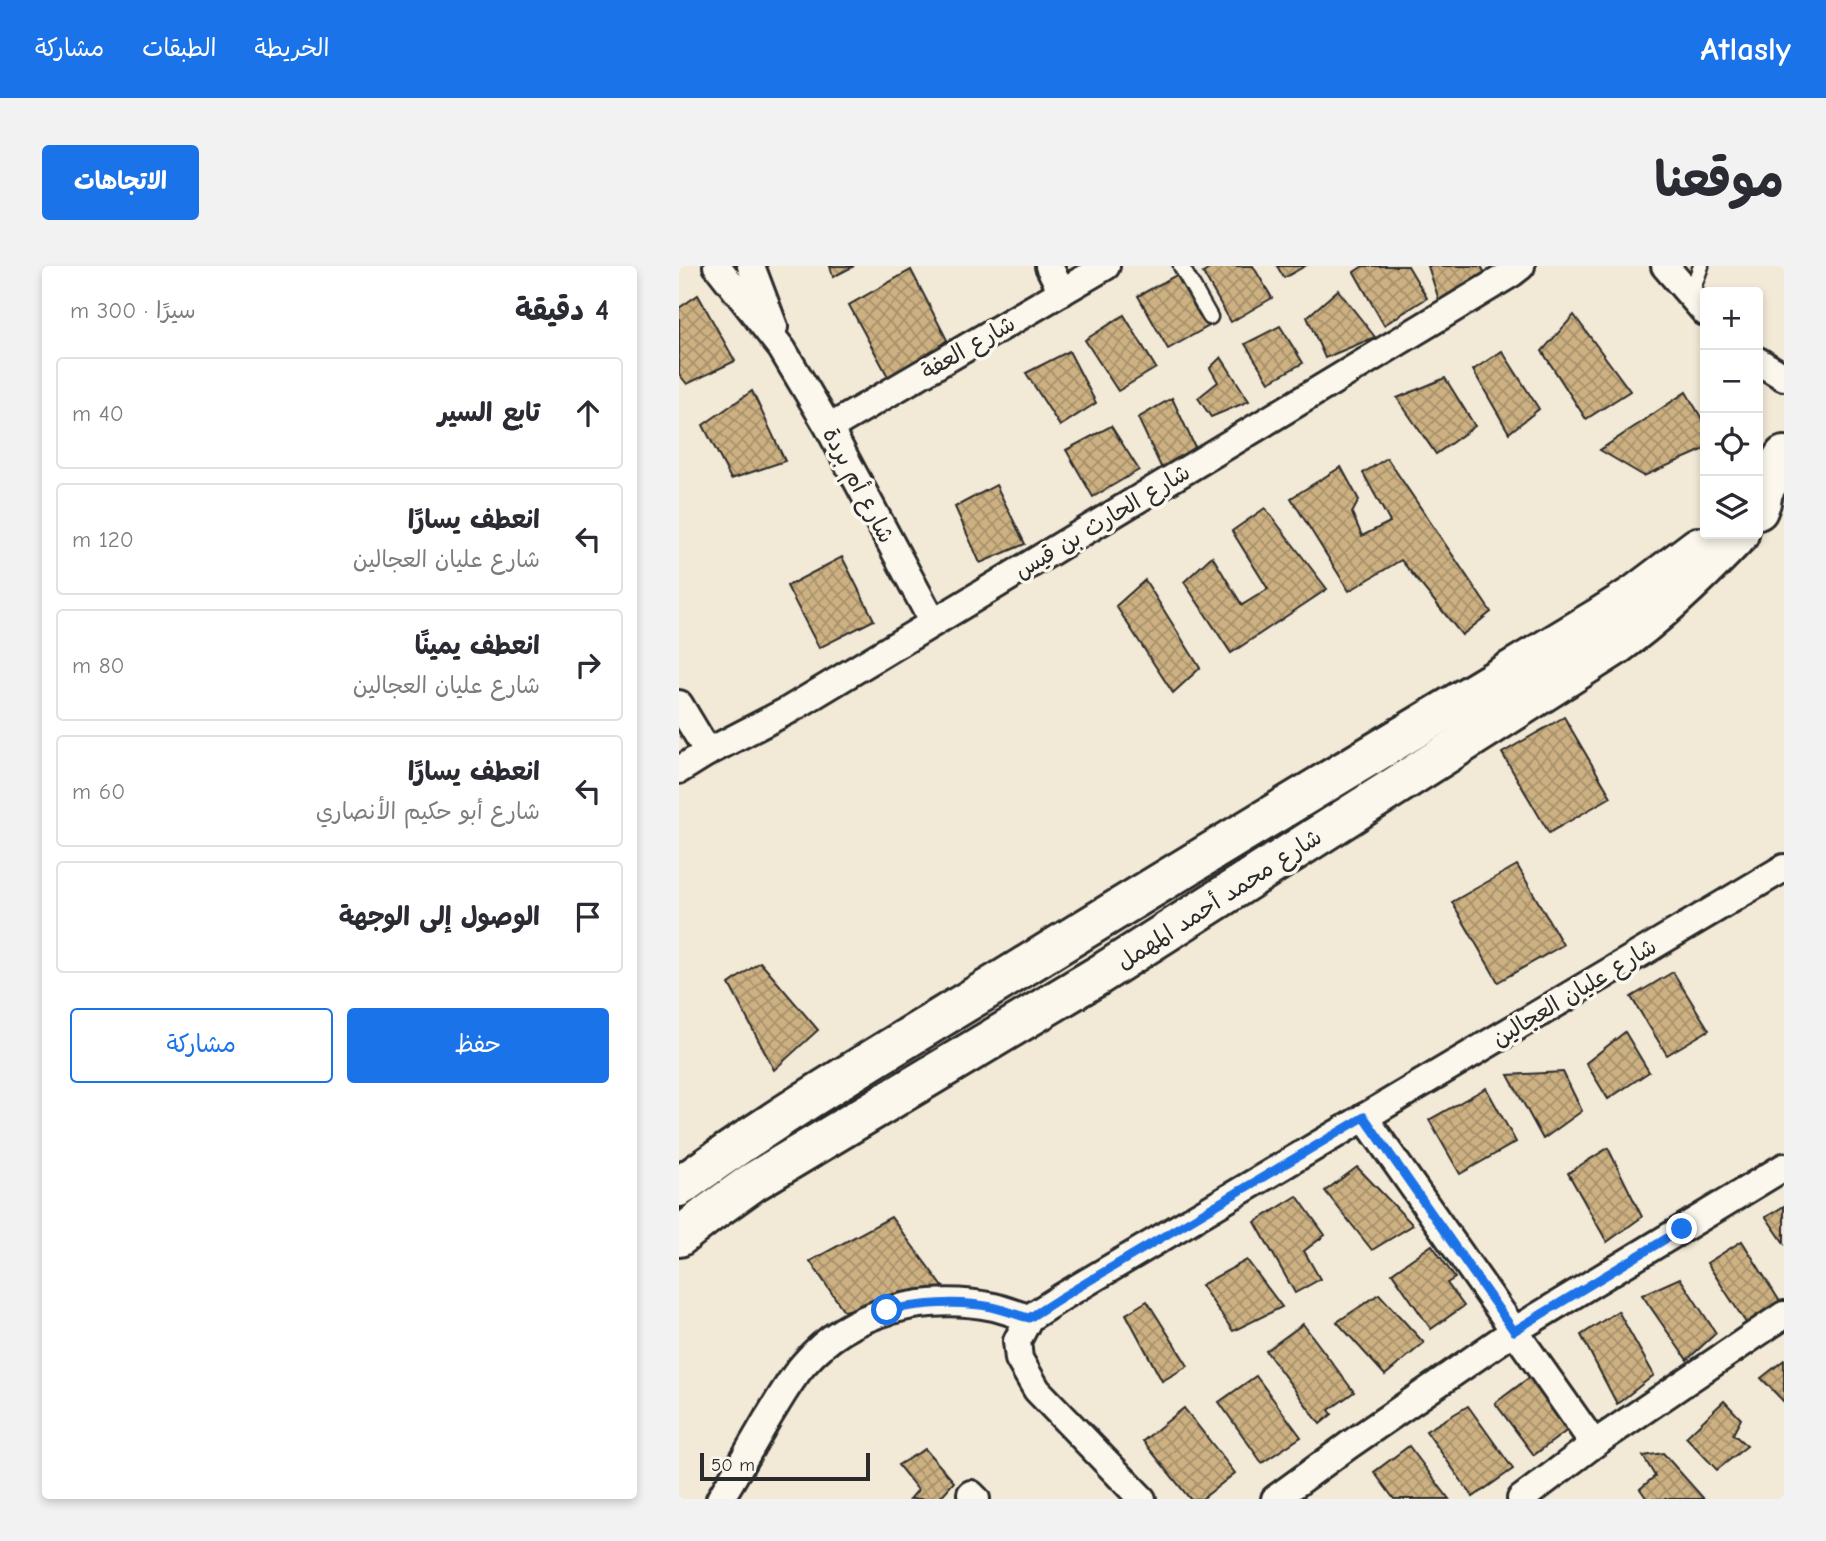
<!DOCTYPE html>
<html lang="ar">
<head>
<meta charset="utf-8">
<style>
  body { margin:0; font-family:"Comic Neue","Playpen Sans Arabic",sans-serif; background:#f2f2f3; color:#2b2b33; direction:rtl }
  .controls { position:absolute; right:21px; top:21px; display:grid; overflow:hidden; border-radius:7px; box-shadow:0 4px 10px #0003 }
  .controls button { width:63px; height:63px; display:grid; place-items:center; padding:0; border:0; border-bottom:2px solid #e1e1e2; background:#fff; color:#2b2b33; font:35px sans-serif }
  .scale { position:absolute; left:21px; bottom:18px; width:170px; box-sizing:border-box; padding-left:7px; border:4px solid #2b2b2b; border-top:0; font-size:19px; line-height:24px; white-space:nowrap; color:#2b2b2b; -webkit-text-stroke:5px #fbf7ec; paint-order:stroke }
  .stop { position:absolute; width:21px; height:21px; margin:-16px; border:5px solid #1a73e8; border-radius:50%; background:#fff }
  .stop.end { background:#1a73e8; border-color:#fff; box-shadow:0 2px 7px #0008 }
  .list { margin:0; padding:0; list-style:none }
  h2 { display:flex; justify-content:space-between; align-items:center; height:91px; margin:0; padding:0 28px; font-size:30px }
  h2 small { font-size:23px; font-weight:400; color:#7c7c81 }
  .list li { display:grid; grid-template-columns:46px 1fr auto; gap:21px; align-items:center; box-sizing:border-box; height:112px; margin:0 14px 14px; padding:0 14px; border:2px solid #e1e1e2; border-radius:7px }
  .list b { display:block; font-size:26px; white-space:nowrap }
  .list p { margin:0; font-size:23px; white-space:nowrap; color:#7c7c81 }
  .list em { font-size:23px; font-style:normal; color:#7c7c81 }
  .actions { display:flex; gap:14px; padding:21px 28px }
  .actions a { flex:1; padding:16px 0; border:2px solid #1a73e8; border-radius:7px; text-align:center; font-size:24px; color:#1a73e8 }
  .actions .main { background:#1a73e8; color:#fff }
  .icon { flex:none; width:38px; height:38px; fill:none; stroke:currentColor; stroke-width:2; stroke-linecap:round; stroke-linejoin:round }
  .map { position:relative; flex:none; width:1105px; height:1233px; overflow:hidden; direction:ltr; border-radius:7px }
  header { display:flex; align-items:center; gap:42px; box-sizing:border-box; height:98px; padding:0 35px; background:#1a73e8; color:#fff }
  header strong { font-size:33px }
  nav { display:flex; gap:38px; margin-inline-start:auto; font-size:24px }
  .intro { display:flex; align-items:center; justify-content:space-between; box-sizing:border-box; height:168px; padding:0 42px }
  h1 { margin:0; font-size:49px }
  .button { padding:18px 32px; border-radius:7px; background:#1a73e8; color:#fff; font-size:24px; font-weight:700 }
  main { display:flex; gap:42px; padding:0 42px }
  aside { flex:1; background:#fff; border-radius:7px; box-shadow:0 4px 10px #0003 }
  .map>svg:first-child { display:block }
  .building { fill:url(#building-cross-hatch); stroke:#2b2b2b; stroke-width:2 }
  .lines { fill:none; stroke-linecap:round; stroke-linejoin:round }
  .lane-casing { stroke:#2b2b2b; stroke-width:19 }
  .street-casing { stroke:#2b2b2b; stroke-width:32 }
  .secondary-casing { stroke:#2b2b2b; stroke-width:44 }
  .lane { stroke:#fbf7ec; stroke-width:14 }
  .street { stroke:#fbf7ec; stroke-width:26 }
  .secondary { stroke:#fbf7ec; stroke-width:38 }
  .route { stroke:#1a73e8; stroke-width:9 }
  .labels { text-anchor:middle; stroke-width:7; stroke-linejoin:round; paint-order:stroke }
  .street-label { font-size:23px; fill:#2b2b2b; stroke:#fbf7ec }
</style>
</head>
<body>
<header>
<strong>Atlasly</strong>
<nav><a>الخريطة</a><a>الطبقات</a><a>مشاركة</a></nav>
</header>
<div class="intro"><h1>موقعنا</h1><a class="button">الاتجاهات</a></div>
<main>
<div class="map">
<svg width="1105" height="1233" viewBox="0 0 1105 1233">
  <defs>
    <pattern id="building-cross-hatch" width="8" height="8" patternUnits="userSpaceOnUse" patternTransform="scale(1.75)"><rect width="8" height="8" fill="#cdb182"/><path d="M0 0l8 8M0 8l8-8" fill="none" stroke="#a7906b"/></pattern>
  </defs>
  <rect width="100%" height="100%" fill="#f2e9d7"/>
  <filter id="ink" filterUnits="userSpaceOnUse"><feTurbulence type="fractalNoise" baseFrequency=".0143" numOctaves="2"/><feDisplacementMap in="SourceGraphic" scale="14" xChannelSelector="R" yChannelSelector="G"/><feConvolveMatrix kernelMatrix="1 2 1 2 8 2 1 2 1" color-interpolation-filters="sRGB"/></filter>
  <g filter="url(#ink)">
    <!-- building -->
    <g class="building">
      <path d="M151,0h24l-21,11z"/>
      <path d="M535,0h39l19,32 -41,24 -28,-49z"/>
      <path d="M598,0h28l-21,12z"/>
      <path d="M684,0h45l19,32 -43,27 -30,-53z"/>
      <path d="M749,0h53l5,9 -46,28z"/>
      <path d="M232,4l36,70 -56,42 -42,-77z"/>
      <path d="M501,7l29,53 -41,23 -30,-53z"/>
      <path d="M659,24l37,47 -50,21 -18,-41z"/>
      <path d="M19,29l37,66 -48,23 -8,-10v-66z"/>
      <path d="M445,49l32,53 -38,23 -33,-51z"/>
      <path d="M895,49l56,76 -44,28 -44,-68z"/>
      <path d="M601,60l23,37 -34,19 -24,-38z"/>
      <path d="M390,85l27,52 -36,23 -34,-53z"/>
      <path d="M823,85l37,58 -30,24 -36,-63z"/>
      <path d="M542,91l28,44 -38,16 -13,-19 20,-16 -8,-14z"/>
      <path d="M766,112l30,48 -39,28 -39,-56z"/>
      <path d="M73,125l33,70 -54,18 -28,-54z"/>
      <path d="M1007,126l19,32v25l-61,27 -44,-26z"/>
      <path d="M493,132l23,49 -33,22 -24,-51z"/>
      <path d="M432,160l28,44 -46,27 -27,-47z"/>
      <path d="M708,192l104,154 -29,23 -61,-75 -52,31 -58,-93 50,-31 18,33 -7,13 10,23 28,-14 -27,-49z"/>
      <path d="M317,219l29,59 -45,19 -25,-56z"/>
      <path d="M586,242l62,81 -96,64 -47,-71 28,-26 30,49 26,-16 -36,-58z"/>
      <path d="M163,291l32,63 -55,28 -32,-62z"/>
      <path d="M466,314l55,88 -27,25 -57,-87z"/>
      <path d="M885,451l47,80 -62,36 -47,-80z"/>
      <path d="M838,599l46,80 -65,37 -46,-80z"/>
      <path d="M81,696l58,68 -44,40 -45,-86z"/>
      <path d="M994,706l36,58 -42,25 -36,-58z"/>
      <path d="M946,766l24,40 -41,27 -22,-36z"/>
      <path d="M884,806l19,39 -39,28 -35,-64z"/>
      <path d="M807,822l30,54 -56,32 -31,-54z"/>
      <path d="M929,882l34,69 -35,25 -39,-69z"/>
      <path d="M678,901l56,58 -41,25 -47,-59z"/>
      <path d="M618,930l28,39 -21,16 16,28 -25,14 -40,-71z"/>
      <path d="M1105,940v37l-18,-26z"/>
      <path d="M212,951l55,74 -102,20 -34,-50z"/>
      <path d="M1063,975l40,64 -34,21 -41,-63z"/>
      <path d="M753,979l23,33 -8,5 17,23 -33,23 -39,-56z"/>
      <path d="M568,994l35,47 -49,24 -32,-46z"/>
      <path d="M1001,1012l36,55 -29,27 -45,-65z"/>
      <path d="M700,1028l45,49 -39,32 -48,-53z"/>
      <path d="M468,1035l41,65 -26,15 -36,-67z"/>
      <path d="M939,1045l36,64 -37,29 -36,-69z"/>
      <path d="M624,1058l51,68 -25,18 3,4 -12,10 -54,-73z"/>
      <path d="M1105,1094v42l-23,-24z"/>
      <path d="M577,1110l45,61 -39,26 -43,-61z"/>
      <path d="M851,1111l39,52 -35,26 -39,-52z"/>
      <path d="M1045,1135l17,18 -8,15 14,12 -30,24 -31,-33z"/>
      <path d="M789,1140l45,63 -40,28 -47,-66z"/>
      <path d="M505,1142l51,65 -33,26h-12l-47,-58z"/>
      <path d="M730,1180l40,53h-55l-20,-27z"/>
      <path d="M246,1183l29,33 -15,17h-29l8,-9 -20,-25z"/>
      <path d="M984,1187l41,46h-57l-7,-10 15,-13 -12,-20z"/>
    </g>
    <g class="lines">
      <!-- lane casing -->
      <g class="lane-casing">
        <g id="lane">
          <path d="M502,0l29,51"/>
          <path d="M1011,30l11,-30"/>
        </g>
      </g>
      <!-- street casing -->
      <g class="street-casing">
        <g id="street">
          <path d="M38,0l65,83 47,79 104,194"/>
          <path d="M72,0l23,61"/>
          <path d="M370,0l13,26"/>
          <path d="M986,0l40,46"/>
          <path d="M1079,95l26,16"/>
          <path d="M150,162l277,-162"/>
          <path d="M0,438l29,48"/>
          <path d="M0,504l29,-18 81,-42 723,-437 9,-7"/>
          <path d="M685,851l230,327"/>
          <path d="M292,1228l5,5"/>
          <path d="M41,1233c16,-26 31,-52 46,-78 12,-19 23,-40 38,-57 46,-54 122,-71 190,-57 12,3 24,8 35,11"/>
          <path d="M463,1233l-105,-109 -18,-31 -2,-18 12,-23 33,-21 722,-429"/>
          <path d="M596,1233l74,-54 165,-114 270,-164"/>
          <path d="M842,1233l73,-55 190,-129"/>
        </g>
      </g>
      <!-- secondary casing -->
      <g class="secondary-casing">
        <g id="secondary">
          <path d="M1079,244l3,-8 2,-11 21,-35"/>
          <path d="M0,921c104,-76 216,-141 325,-208 198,-123 397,-242 596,-362l36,-23 62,-47"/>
          <path d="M0,971l32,-25 42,-30 346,-207 515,-328c46,-33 86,-72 125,-113"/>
        </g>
      </g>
      <!-- lane -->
      <use href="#lane" class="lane"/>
      <!-- street -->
      <use href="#street" class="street"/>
      <!-- secondary -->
      <use href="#secondary" class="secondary"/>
    </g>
  </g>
  <g class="lines" filter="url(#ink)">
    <!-- route -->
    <path class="route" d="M208,1044c35,-6 69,-10 105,-3 13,3 25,8 37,11l33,-21 302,-180 150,214 168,-102"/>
  </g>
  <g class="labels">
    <!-- street labels -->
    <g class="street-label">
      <text transform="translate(289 81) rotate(-30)" y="8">شارع العفة</text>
      <text transform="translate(180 219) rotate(62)" y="8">شارع أم بردة</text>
      <text transform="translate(423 255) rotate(-31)" y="8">شارع الحارث بن قيس</text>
      <text transform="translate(540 633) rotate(-33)" y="8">شارع محمد أحمد المهمل</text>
      <text transform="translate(895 726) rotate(-31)" y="8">شارع عليان العجالين</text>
    </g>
  </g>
</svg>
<div class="controls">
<button>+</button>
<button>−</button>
<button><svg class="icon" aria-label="locate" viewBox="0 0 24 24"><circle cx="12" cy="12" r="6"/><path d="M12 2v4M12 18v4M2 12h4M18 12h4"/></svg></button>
<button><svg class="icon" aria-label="layers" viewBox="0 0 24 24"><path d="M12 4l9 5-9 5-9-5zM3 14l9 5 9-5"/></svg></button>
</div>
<div class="scale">50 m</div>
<div class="stop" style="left:208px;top:1044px"></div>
<div class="stop end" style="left:1003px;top:963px"></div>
</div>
<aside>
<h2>4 دقيقة<small>سيرًا · 300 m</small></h2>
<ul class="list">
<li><svg class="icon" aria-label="ahead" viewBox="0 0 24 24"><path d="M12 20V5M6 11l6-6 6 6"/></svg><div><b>تابع السير</b></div><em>40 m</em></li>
<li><svg class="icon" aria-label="left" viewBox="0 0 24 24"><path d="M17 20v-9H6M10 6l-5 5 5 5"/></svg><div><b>انعطف يسارًا</b><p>شارع عليان العجالين</p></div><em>120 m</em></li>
<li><svg class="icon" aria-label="right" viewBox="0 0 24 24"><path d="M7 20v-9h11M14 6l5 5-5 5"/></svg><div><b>انعطف يمينًا</b><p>شارع عليان العجالين</p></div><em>80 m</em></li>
<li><svg class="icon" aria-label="left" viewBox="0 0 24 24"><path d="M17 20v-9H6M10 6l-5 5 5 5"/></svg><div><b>انعطف يسارًا</b><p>شارع أبو حكيم الأنصاري</p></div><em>60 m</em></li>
<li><svg class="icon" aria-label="arrive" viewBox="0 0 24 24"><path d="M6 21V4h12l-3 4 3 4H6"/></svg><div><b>الوصول إلى الوجهة</b></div></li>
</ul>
<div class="actions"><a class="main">حفظ</a><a>مشاركة</a></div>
</aside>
</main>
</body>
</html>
